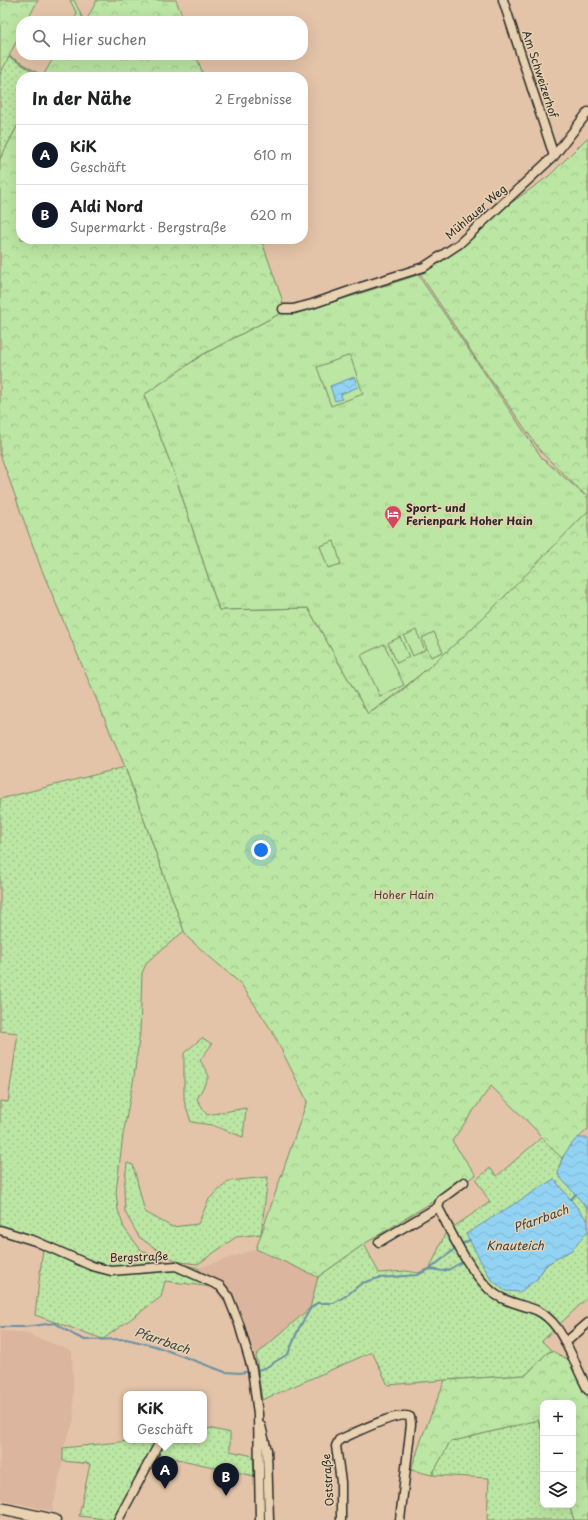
<!DOCTYPE html>
<html lang="de">
<head>
<meta charset="utf-8">
<style>
  body { margin:0; font-family:"Playpen Sans",sans-serif; background:#f2f2f2; color:#202124 }
  .controls { position:absolute; right:12px; bottom:12px; display:grid; overflow:hidden; border-radius:8px; box-shadow:0 4px 16px #0002 }
  .controls button { width:36px; height:36px; display:grid; place-items:center; padding:0; border:0; border-bottom:1px solid #e0e0e0; background:#fff; color:#202124; font:20px sans-serif }
  .you { position:absolute; left:261px; top:850px; width:14px; height:14px; margin:-10px; border:3px solid #fff; border-radius:50%; background:#1a73e8; box-shadow:0 0 0 6px #1a73e833 }
  .badge { display:grid; place-items:center; width:26px; height:26px; border-radius:50%; background:#111827; color:#fff; font-size:13px; font-weight:700 }
  .pin { position:absolute; translate:-50% -33px; filter:drop-shadow(0 1px 2px #0008) }
  .pin::after { content:''; position:absolute; top:21px; width:14px; height:12px; background:inherit; clip-path:polygon(0 0,100% 0,50% 100%) }
  .popup { position:absolute; left:123px; top:1391px; width:84px; height:52px; box-sizing:border-box; display:grid; place-content:center; border-radius:8px; background:#fff; filter:drop-shadow(0 1px 3px #0005); font-size:13px; white-space:nowrap; color:#757577 }
  .popup b { font-size:15px; color:#202124 }
  .popup::after { content:''; position:absolute; left:50%; top:100%; margin-left:-8px; border:8px solid transparent; border-top-color:#fff }
  .list { margin:0; padding:0; list-style:none }
  h2 { display:flex; justify-content:space-between; align-items:center; height:52px; margin:0; padding:0 16px; font-size:17px }
  h2 small { font-size:13px; font-weight:400; color:#757577 }
  .list li { display:grid; grid-template-columns:26px 1fr auto; gap:12px; align-items:center; box-sizing:border-box; height:60px; padding:0 16px; border-top:1px solid #e0e0e0 }
  .list b { display:block; font-size:15px; white-space:nowrap }
  .list p { margin:0; font-size:13px; white-space:nowrap; color:#757577 }
  .list em { font-size:13px; font-style:normal; color:#757577 }
  .icon { flex:none; width:22px; height:22px; fill:none; stroke:currentColor; stroke-width:2; stroke-linecap:round; stroke-linejoin:round }
  .map { position:relative; flex:none; width:588px; height:1520px; overflow:hidden }
  .search { position:absolute; background:#fff; box-shadow:0 4px 16px #0002; left:16px; top:16px; width:292px; height:44px; display:flex; align-items:center; gap:10px; box-sizing:border-box; padding:0 14px; border-radius:16px; color:#757577; font-size:15px }
  .panel { position:absolute; background:#fff; box-shadow:0 4px 16px #0002; left:16px; top:72px; width:292px; height:172px; border-radius:16px }
  .map>svg:first-child { display:block }
  .built { fill:#dbb59d }
  .grass { fill:url(#grass-dots); stroke:#748867 }
  .forest { fill:url(#forest-crowns); stroke:#748867 }
  .park { fill:url(#park-tufts); stroke:#748867 }
  .pitch { fill:#bce6a3; stroke:#748867 }
  .water { fill:url(#water-waves); stroke:#6990a4 }
  .lines { fill:none; stroke-linecap:round; stroke-linejoin:round }
  .stream { stroke:#6990a4; stroke-width:2 }
  .minor-casing { stroke:#2b2b2b; stroke-width:11 }
  .tertiary-casing { stroke:#2b2b2b; stroke-width:13 }
  .minor { stroke:#e8d2b1; stroke-width:8 }
  .tertiary { stroke:#e8d2b1; stroke-width:10 }
  .labels { text-anchor:middle; stroke-width:3; stroke-linejoin:round; paint-order:stroke }
  .street-label { font-size:11px; fill:#2b2b2b; stroke:#e8d2b1 }
  .poi-label { font-size:11px; font-weight:bold; fill:#2b2b2b; stroke:#e8d2b1; text-anchor:start }
  .park-label { font-size:11px; fill:#41473d; stroke:#e8d2b1 }
  .water-label { font-size:12px; font-style:italic; fill:#3a4449; stroke:#e8d2b1 }
</style>
</head>
<body>
<div class="map">
<svg width="588" height="1520" viewBox="0 0 588 1520">
  <defs>
    <pattern id="grass-dots" width="8" height="8" patternUnits="userSpaceOnUse"><rect width="8" height="8" fill="#bce6a3"/><path d="M2 2h.1M6 6h.1" fill="none" stroke="#a2c58c" stroke-width="1.8" stroke-linecap="round"/></pattern>
    <pattern id="forest-crowns" width="20" height="18" patternUnits="userSpaceOnUse"><rect width="20" height="18" fill="#bce6a3"/><path d="M2 6a3 3 0 1 1 6 0M12 15a3 3 0 1 1 6 0" fill="none" stroke="#a2c58c"/></pattern>
    <pattern id="park-tufts" width="24" height="20" patternUnits="userSpaceOnUse"><rect width="24" height="20" fill="#bce6a3"/><path d="M3 7l-1-3M5 7V3M7 7l1-3M15 17l-1-3M17 17v-4M19 17l1-3" fill="none" stroke="#a2c58c"/></pattern>
    <pattern id="water-waves" width="16" height="10" patternUnits="userSpaceOnUse"><rect width="16" height="10" fill="#92d3f4"/><path d="M0 5q4-4 8 0t8 0" fill="none" stroke="#7eb5d1"/></pattern>
  </defs>
  <rect width="100%" height="100%" fill="#e4c4a8"/>
  <filter id="ink" filterUnits="userSpaceOnUse"><feTurbulence type="fractalNoise" baseFrequency=".025" numOctaves="2"/><feDisplacementMap in="SourceGraphic" scale="8" xChannelSelector="R" yChannelSelector="G"/><feConvolveMatrix kernelMatrix="1 2 1 2 8 2 1 2 1" color-interpolation-filters="sRGB"/></filter>
  <g filter="url(#ink)">
    <!-- built -->
    <g class="built">
      <path d="M256,1249l62,28 -8,31 -54,47 -43,-68 -15,-19z"/>
      <path d="M0,1331l22,1 50,19 2,70 -11,27v13l-11,50 -52,-12z"/>
    </g>
    <!-- grass -->
    <g class="grass">
      <path d="M9,56l34,20 -22,1v42l-21,40v-85z"/>
      <path d="M125,767l59,164 -37,31 -5,11 -2,59 -6,45 -11,58 -7,57 2,18 6,18 16,21 16,10 42,9 15,19 -48,-6 -4,16 -58,42 -68,-24 9,-75 -44,-15v-124l8,1 10,-69 -18,-2v-232z"/>
      <path d="M202,1038l10,6 -12,16 9,16 -12,23 10,16 39,-7 -3,29 -31,-12 -21,-3 -7,-22v-47z"/>
      <path d="M542,1137l20,21 -3,10 17,26 12,15v12l-34,-42 -17,100 9,-14 27,-16 15,-18v66l-46,44 10,10 -5,2 -21,22 -81,5 -57,5 -16,-33 -110,48 -6,-45 54,-47 8,-31 46,-33 15,29 27,-2 12,2 12,-5 18,-41 7,-1 35,-24 -14,-22 14,-12 7,8z"/>
      <path d="M127,1163l6,2 12,47 27,15 26,-3 11,-25 20,-18 39,-4 -7,57 -25,3 -38,27 -18,-2 -15,-7 -26,-18 -14,-25 -1,-24z"/>
      <path d="M538,1420l5,14v71h26l5,15h-87l2,-42 -57,-3 17,-33z"/>
      <path d="M209,1428l21,5v18l23,5 1,20 -104,-23 -36,67 -35,-4 11,-52 -27,-3v-13l76,-8h65v-6z"/>
    </g>
    <!-- forest -->
    <g class="forest">
      <path d="M0,0h38l-11,21h-6v11l-12,24 34,20 12,-21h141l8,22h-162l-33,-20 -9,17z"/>
      <path d="M70,0h4l10,21h-11l4,-7z"/>
      <path d="M97,0h79l8,21h-98z"/>
      <path d="M21,119v120h240l21,60 1,13 -81,43 -58,40 30,77 45,138 89,-2 60,106 30,-20 67,-59 123,-124v618l-11,10 -15,19 -11,-10 -17,-20 -43,-42 -39,55 24,34 -112,69 -46,33 -62,-28 51,-148 -35,-70 -31,-47 -54,-47 -3,-6 -59,-164 -84,-199 -41,-114v-295z"/>
      <path d="M588,137v361l-46,-45 -65,-93 -57,-86 56,-46 73,-52z"/>
      <path d="M552,1351l19,10 17,37v122h-14l-5,-15h4v-102h-30v31l-5,-14 -88,22 -18,33 -21,-5 13,-38 21,-52 81,-5 21,-22z"/>
    </g>
    <!-- park -->
    <path class="park" d="M418,275l124,183 46,40v13c-70,71 -138,147 -220,203l-60,-106 -89,2 -45,-138 -30,-77 58,-40 81,-43 12,2z"/>
    <!-- pitch -->
    <g class="pitch">
      <path d="M350,355l13,39 -32,12 -14,-39z"/>
      <path d="M334,541l7,23 -13,4 -8,-22z"/>
      <path d="M416,630l9,20 -12,6 -9,-20z"/>
      <path d="M434,632l9,20 -12,5 -9,-19z"/>
      <path d="M400,637l9,20 -12,6 -9,-20z"/>
      <path d="M384,644l20,41 -24,11 -19,-41z"/>
    </g>
    <!-- water -->
    <g class="water">
      <path d="M354,377l4,10 -17,7 1,5 -7,2 -5,-15z"/>
      <path d="M577,1138h11v71l-30,-34c1,-15 9,-26 19,-37z"/>
      <path d="M554,1179l34,42v10l-15,18 -27,16 -9,14 -17,13 -15,-1 -15,-13 -24,-44z"/>
    </g>
    <g class="lines">
      <!-- stream -->
      <g class="stream">
        <path d="M571,1199l5,-5"/>
        <path d="M460,1245l10,-5"/>
        <path d="M430,1269l26,-21"/>
        <path d="M0,1327h24l31,-4 19,12 11,5 41,-1 29,7 70,26 15,1 10,-2"/>
        <path d="M257,1370l8,-2 23,-14 11,-26 11,-19 7,-6h17l13,-8 15,-12 17,-5 38,-3 13,-6 13,2 7,-2 12,-7"/>
      </g>
      <!-- minor casing -->
      <g class="minor-casing">
        <g id="minor">
          <path d="M503,0l51,156"/>
          <path d="M283,309h10l19,-5 49,-17 63,-20 35,-23 95,-88 34,-44"/>
          <path d="M438,1207c15,29 29,61 53,84 12,11 30,13 45,19 21,10 28,30 38,50 4,10 9,20 14,30"/>
          <path d="M0,1230l35,11 57,25 19,5 65,-5 44,20 8,10 11,28 13,45 6,45 2,106"/>
          <path d="M379,1242l59,-35 3,-8 23,-17"/>
          <path d="M566,1342l22,-19"/>
          <path d="M261,1426l6,24 2,70"/>
          <path d="M118,1520l43,-80"/>
          <path d="M341,1520v-38l-5,-36 3,-6c13,-6 61,-30 71,-23l1,7 -11,96"/>
        </g>
      </g>
      <!-- tertiary casing -->
      <g class="tertiary-casing">
        <path id="tertiary" d="M0,1508l55,12"/>
      </g>
      <!-- minor -->
      <use href="#minor" class="minor"/>
      <!-- tertiary -->
      <use href="#tertiary" class="tertiary"/>
    </g>
  </g>
  <!-- icons -->
  <defs>
    <g id="hotel-pin" transform="scale(0.9)"><path d="M0 17L-7.5 6A9.5 9.5 0 1 1 7.5 6Z" fill="#d1495b" stroke="#e8d2b1"/><path d="M-6-4.5h1.5V1H6V5H4.5V3h-9V5H-6ZM-4 0a1.8 1.8 0 1 1 3.6 0ZM.5 0V-2.5h3Q6-2.5 6 0Z" fill="#fff"/></g>
  </defs>
  <g fill-rule="evenodd">
    <use href="#hotel-pin" x="393" y="514"/>
  </g>
  <g class="labels">
    <!-- street labels -->
    <g class="street-label">
      <text transform="translate(540 74) rotate(72)" y="4">Am Schweizerhof</text>
      <text transform="translate(476 212) rotate(-41)" y="4">Mühlauer Weg</text>
      <text transform="translate(139 1257) rotate(-2)" y="4">Bergstraße</text>
      <text transform="translate(328 1480) rotate(-94)" y="4">Oststraße</text>
    </g>
    <!-- poi labels -->
    <g class="poi-label">
      <text x="406" y="512">Sport- und<tspan x="406" dy="13">Ferienpark Hoher Hain</tspan></text>
    </g>
    <!-- park labels -->
    <g class="park-label">
      <text x="404" y="899">Hoher Hain</text>
    </g>
    <!-- water labels -->
    <g class="water-label">
      <text transform="translate(541 1219) rotate(-20)" y="4">Pfarrbach</text>
      <text x="515" y="1250">Knauteich</text>
      <text transform="translate(162 1341) rotate(19)" y="4">Pfarrbach</text>
    </g>
  </g>
</svg>
<div class="controls">
<button>+</button>
<button>−</button>
<button><svg class="icon" aria-label="layers" viewBox="0 0 24 24"><path d="M12 4l9 5-9 5-9-5zM3 14l9 5 9-5"/></svg></button>
</div>
<div class="you"></div>
<div class="pin badge" style="left:165px;top:1489px">A</div>
<div class="popup"><b>KiK</b>Geschäft</div>
<div class="pin badge" style="left:226px;top:1496px">B</div>
<div class="search"><svg class="icon" aria-label="search" viewBox="0 0 24 24"><circle cx="10" cy="10" r="6"/><path d="M15 15l6 6"/></svg>Hier suchen</div>
<section class="panel">
<h2>In der Nähe<small>2 Ergebnisse</small></h2>
<ul class="list">
<li><span class="badge">A</span><div><b>KiK</b><p>Geschäft</p></div><em>610 m</em></li>
<li><span class="badge">B</span><div><b>Aldi Nord</b><p>Supermarkt · Bergstraße</p></div><em>620 m</em></li>
</ul>
</section>
</div>
</body>
</html>
